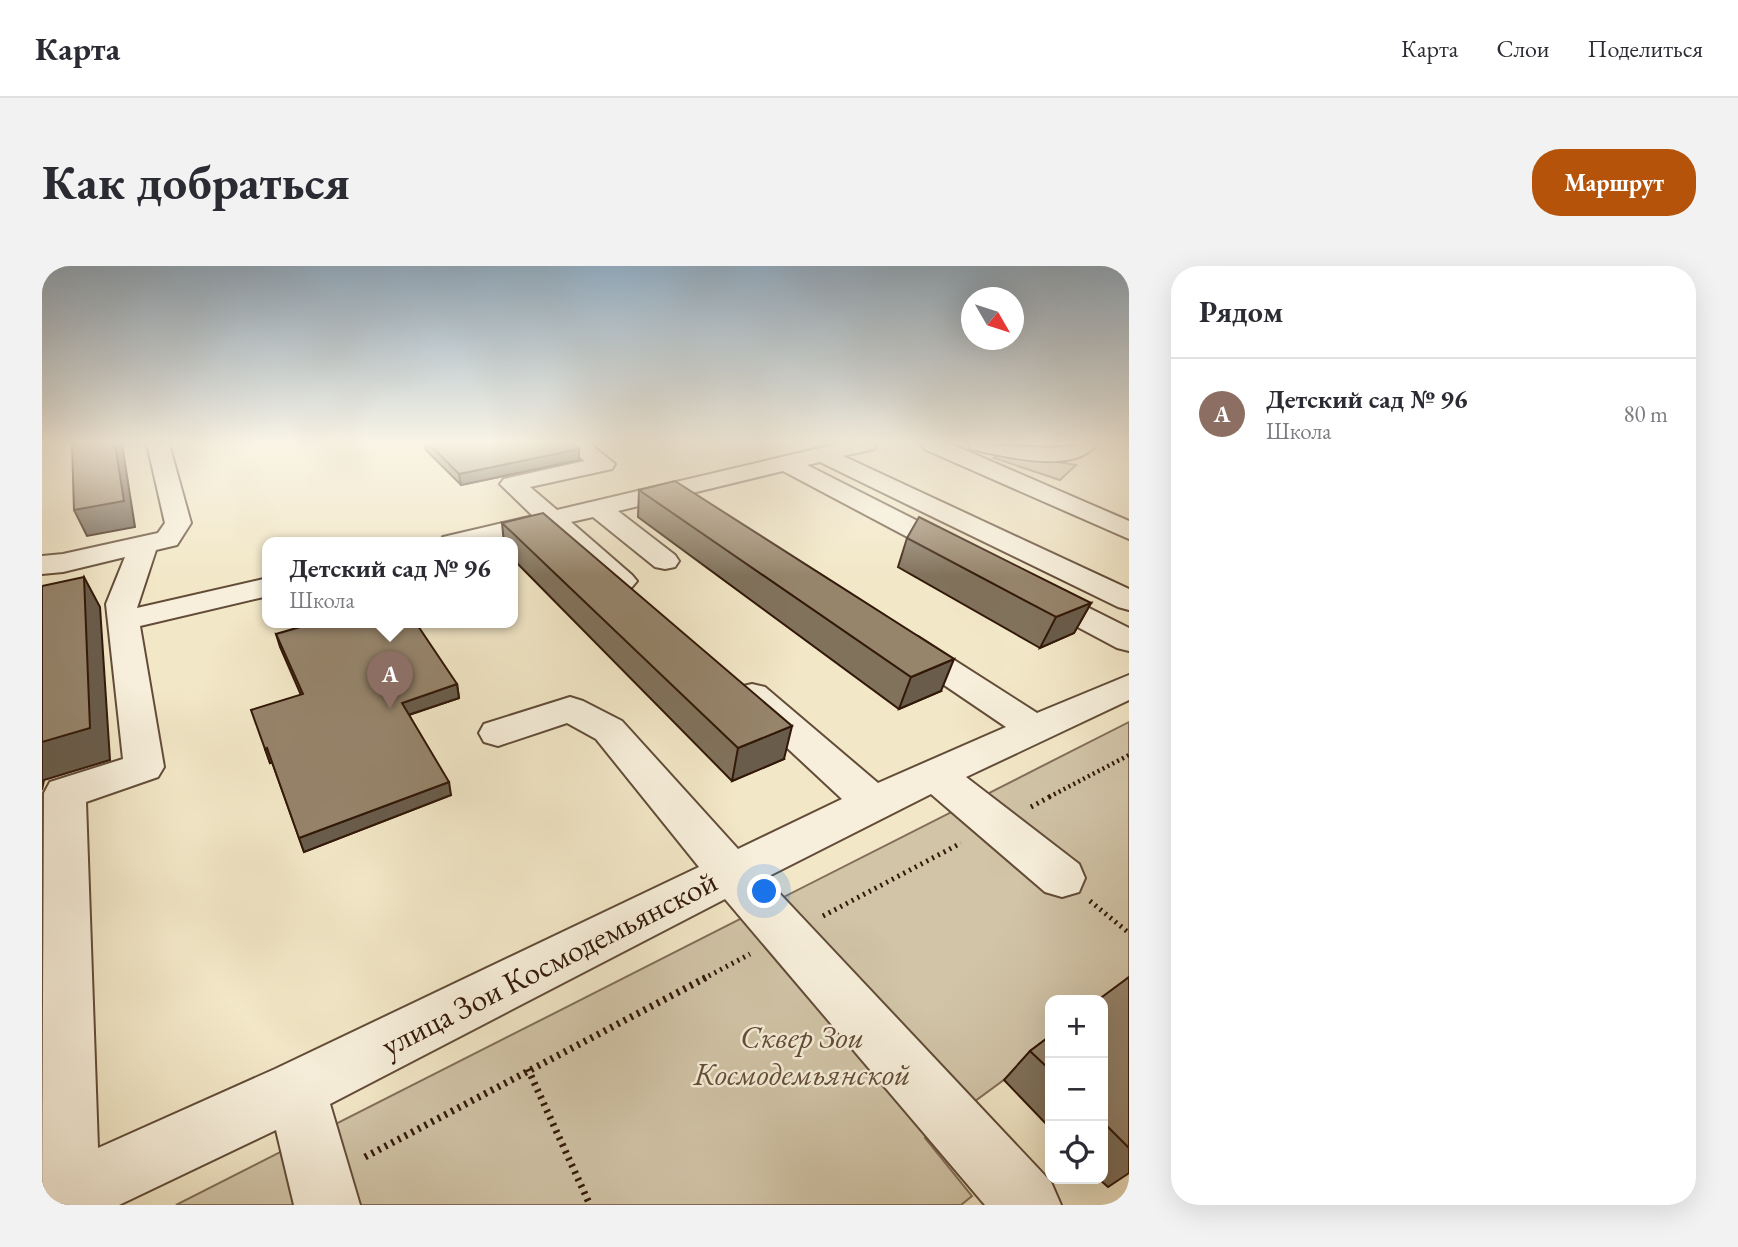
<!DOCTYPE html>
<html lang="ru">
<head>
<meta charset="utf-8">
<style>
  body { margin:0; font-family:"EB Garamond",serif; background:#f2f2f3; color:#2b2b33 }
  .controls { position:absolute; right:21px; bottom:21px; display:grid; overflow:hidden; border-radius:14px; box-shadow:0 7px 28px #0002 }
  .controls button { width:63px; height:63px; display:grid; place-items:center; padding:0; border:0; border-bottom:2px solid #e1e1e2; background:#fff; color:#2b2b33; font:35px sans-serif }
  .compass { position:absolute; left:919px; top:21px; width:63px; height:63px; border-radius:50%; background:#fff; box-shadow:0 7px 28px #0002; rotate:129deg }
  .you { position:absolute; left:723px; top:626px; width:24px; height:24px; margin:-18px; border:5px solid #fff; border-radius:50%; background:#1a73e8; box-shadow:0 0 0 10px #1a73e833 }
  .badge { display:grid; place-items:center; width:46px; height:46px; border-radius:50%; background:#b45309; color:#fff; font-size:23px; font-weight:700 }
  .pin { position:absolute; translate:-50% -58px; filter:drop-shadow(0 2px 4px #0008) }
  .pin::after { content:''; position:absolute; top:37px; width:24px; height:21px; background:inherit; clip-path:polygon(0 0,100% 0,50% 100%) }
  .popup { position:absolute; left:220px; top:271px; width:256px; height:91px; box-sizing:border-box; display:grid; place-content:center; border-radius:14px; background:#fff; filter:drop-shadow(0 2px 5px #0005); font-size:23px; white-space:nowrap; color:#7c7c81 }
  .popup b { font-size:26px; color:#2b2b33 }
  .popup::after { content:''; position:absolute; left:50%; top:100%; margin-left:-14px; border:14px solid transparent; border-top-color:#fff }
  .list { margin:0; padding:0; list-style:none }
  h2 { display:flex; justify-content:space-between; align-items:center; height:91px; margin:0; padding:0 28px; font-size:30px }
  h2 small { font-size:23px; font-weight:400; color:#7c7c81 }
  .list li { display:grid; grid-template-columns:46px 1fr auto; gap:21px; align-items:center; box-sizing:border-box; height:112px; padding:0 28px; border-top:2px solid #e1e1e2 }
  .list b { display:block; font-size:26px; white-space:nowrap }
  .list p { margin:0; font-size:23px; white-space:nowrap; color:#7c7c81 }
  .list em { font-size:23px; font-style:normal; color:#7c7c81 }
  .icon { flex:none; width:38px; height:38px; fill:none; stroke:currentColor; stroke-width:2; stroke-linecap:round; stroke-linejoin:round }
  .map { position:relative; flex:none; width:1087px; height:939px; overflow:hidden; border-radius:28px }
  header { display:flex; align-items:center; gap:42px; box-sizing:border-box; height:98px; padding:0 35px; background:#fff; border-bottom:2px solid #e1e1e2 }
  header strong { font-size:33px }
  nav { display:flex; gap:38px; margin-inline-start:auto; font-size:24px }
  .intro { display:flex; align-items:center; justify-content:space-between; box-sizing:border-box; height:168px; padding:0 42px }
  h1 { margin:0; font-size:49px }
  .button { padding:18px 32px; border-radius:28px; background:#b45309; color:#fff; font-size:24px; font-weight:700 }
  main { display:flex; gap:42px; padding:0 42px }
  aside { flex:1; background:#fff; border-radius:28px; box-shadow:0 7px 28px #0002 }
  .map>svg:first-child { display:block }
  .green { fill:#d1c4a7; stroke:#826e58; stroke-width:2 }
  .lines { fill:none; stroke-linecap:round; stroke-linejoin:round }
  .minor-casing { stroke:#624c38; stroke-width:4 }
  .path-far2 { stroke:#321808; stroke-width:4.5; stroke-dasharray:2 3.5; stroke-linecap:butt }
  .path-far1 { stroke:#321808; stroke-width:5; stroke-dasharray:2 4.5; stroke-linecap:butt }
  .path { stroke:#321808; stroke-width:7; stroke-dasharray:2.5 5; stroke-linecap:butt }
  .minor { fill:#f7efdb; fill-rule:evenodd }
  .wall { fill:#81725c; stroke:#321808; stroke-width:2 }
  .shaded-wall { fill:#695c4b; stroke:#321808; stroke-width:2 }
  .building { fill:#96846b; stroke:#321808; stroke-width:2 }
  .labels { text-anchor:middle; stroke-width:5; stroke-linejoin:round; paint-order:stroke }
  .near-street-label { font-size:32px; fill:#321808; stroke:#f7efdb }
  .near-park-label { font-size:32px; font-style:italic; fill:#624c38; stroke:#f7efdb }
</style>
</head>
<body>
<header>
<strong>Карта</strong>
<nav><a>Карта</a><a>Слои</a><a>Поделиться</a></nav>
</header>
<div class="intro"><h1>Как добраться</h1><a class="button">Маршрут</a></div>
<main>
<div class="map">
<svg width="1087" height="939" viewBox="0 0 1087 939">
  <rect width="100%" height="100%" fill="#f2e7c7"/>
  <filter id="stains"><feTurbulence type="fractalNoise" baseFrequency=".00286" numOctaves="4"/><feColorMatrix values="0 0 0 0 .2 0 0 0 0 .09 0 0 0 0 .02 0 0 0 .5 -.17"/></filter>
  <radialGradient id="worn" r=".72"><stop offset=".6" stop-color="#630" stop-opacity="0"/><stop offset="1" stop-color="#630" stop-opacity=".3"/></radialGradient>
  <!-- green -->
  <g class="green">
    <path d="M960,187l74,12 -16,15 -66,-22z"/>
    <path d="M1087,456v266l-26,12h-53v46l-125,92 47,58 -11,9h-785z"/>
  </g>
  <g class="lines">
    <!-- minor casing -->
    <g class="minor-casing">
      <g id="minor">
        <path d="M105,178h22l22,79 -14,22 -21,5 -19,58 131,-30v18l-128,30 24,141 -6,10 -72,25 12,346 177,-79 424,-202 -103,-128 -29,-16 -69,23 -14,-4 -5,-9 5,-9 86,-27 13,4 39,20 116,128 104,-50 -103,-96 -5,-8 5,-8 13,-3 13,3 113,96 128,-56 -112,-76 -5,-7 5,-7 12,-3 12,3 119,76 92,-38v25l-163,77 113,87 6,14 -6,14 -17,5 -17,-5 -114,-98 -166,84 286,304 10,23h-76l-260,-306 -395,205 30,101h-66l-18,-75 -157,75h-77l2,-412 6,-11 73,-23 -17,-155 19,-47 -62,15 -21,2v-18l21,-2 95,-21 7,-10z"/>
        <path d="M523,178h25l25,20 -3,5 -82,18 27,23 280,-66h39l-2,5 -31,7 286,133v21l-11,-3 -298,-145 -13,3 162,82 4,6 -4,6 -10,2 -10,-2 -166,-88 -165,40 57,44 4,6 -4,6 -10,2 -10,-2 -62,-50 -22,5 61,53 5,6 -5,6 -10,3 -10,-3 -65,-59 -60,15h-47l3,-6 90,-21 -33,-32 4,-5 81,-18z"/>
        <path d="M880,178h29l178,77v18l-205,-90z"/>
        <path d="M927,178l82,4 46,-4c-23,31 -94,12 -126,5z"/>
        <path d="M996,319l11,3 80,40v23l-12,-3 -90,-48 -4,-6 4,-6z"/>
      </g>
    </g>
    <!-- path-far2 -->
    <path class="path-far2" d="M1007,531l80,-42"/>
    <!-- path-far1 -->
    <g class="path-far1">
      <path d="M989,541l22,-12"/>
      <path d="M1048,635l39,32"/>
      <path d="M781,650l138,-73"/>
      <path d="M661,713l47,-25"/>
    </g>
    <!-- path -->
    <g class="path">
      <path d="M486,803l62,136"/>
      <path d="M323,891l342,-180"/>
    </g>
    <!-- minor -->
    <use href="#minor" class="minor"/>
  </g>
  <!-- wall -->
  <g class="wall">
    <path d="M383,178h148l6,16 -118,25 -35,-35z"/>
    <path d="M597,224l302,201 -42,18 -261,-192z"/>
    <path d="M460,257l282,236 -52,22 -219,-222v-16h-9z"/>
    <path d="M865,272l184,65 -17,30 -34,15 -142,-81z"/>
    <path d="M234,368l181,50 2,14 -50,17 42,80 -147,57 -32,-90 -2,1 -5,-14 36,-54 -21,-48z"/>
    <path d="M1087,711v196l-21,14 -9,-8h4v-179z"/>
    <path d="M1008,770v92l-46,-48 26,-29z"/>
  </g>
  <!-- shaded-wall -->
  <g class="shaded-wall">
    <path d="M73,178h7l13,83 -48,9 -13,-26z"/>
    <path d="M537,183v11l-118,25 -2,-11z"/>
    <path d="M42,311l16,30 10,153 -66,20 -2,10v-48z"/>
    <path d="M1049,337l-17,30 -34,15 16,-31z"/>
    <path d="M912,393l-13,32 -42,18 12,-32z"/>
    <path d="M415,418l2,14 -54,18 -3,-13z"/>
    <path d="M750,460l-8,33 -52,22 6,-33z"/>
    <path d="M225,482l6,14 -3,1 -5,-14z"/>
    <path d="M407,516l2,13 -147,57 -5,-14z"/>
  </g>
  <!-- building -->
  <g class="building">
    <path d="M30,178h43l9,57 -50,9z"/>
    <path d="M387,178h144l6,5 -120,25z"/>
    <path d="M633,215l279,178 -43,18 -272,-187z"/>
    <path d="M501,247l249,213 -54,22 -236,-225z"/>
    <path d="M877,251l172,86 -35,14 -149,-79z"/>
    <path d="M42,311l6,151 -48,14v-156z"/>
    <path d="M272,357h102l41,61 -55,19 47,79 -150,56 -32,-90 -2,1 -14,-39 52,-16 -27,-60z"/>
    <path d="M1087,711v171l-26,-26v-122h-5z"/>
    <path d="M1008,770v34l-20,-19z"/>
  </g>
  <!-- sky -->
  <linearGradient id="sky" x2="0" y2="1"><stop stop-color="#92acc1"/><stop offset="0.57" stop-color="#f9f4e6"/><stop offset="1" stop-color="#f9f4e6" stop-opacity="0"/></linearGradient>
  <rect width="1087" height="310" fill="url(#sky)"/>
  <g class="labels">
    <!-- near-street labels -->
    <g class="near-street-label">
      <text transform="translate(507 697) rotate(-27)" y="11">улица Зои Космодемьянской</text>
    </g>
    <!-- near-park labels -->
    <g class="near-park-label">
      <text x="760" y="782">Сквер Зои<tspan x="760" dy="37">Космодемьянской</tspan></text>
    </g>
  </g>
  <rect width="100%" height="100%" filter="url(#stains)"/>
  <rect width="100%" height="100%" fill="url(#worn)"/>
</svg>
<div class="controls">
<button>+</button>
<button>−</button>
<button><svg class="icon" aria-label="locate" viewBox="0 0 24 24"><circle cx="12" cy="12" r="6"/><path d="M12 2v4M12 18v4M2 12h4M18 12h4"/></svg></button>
</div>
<svg class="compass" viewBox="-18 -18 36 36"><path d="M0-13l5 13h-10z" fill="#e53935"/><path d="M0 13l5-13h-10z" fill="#7c7c81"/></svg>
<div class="you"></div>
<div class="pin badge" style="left:348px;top:443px;background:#8d6e63">A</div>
<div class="popup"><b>Детский сад № 96</b>Школа</div>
</div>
<aside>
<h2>Рядом<small></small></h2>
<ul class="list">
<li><span class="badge" style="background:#8d6e63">A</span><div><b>Детский сад № 96</b><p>Школа</p></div><em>80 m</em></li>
</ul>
</aside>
</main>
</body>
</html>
